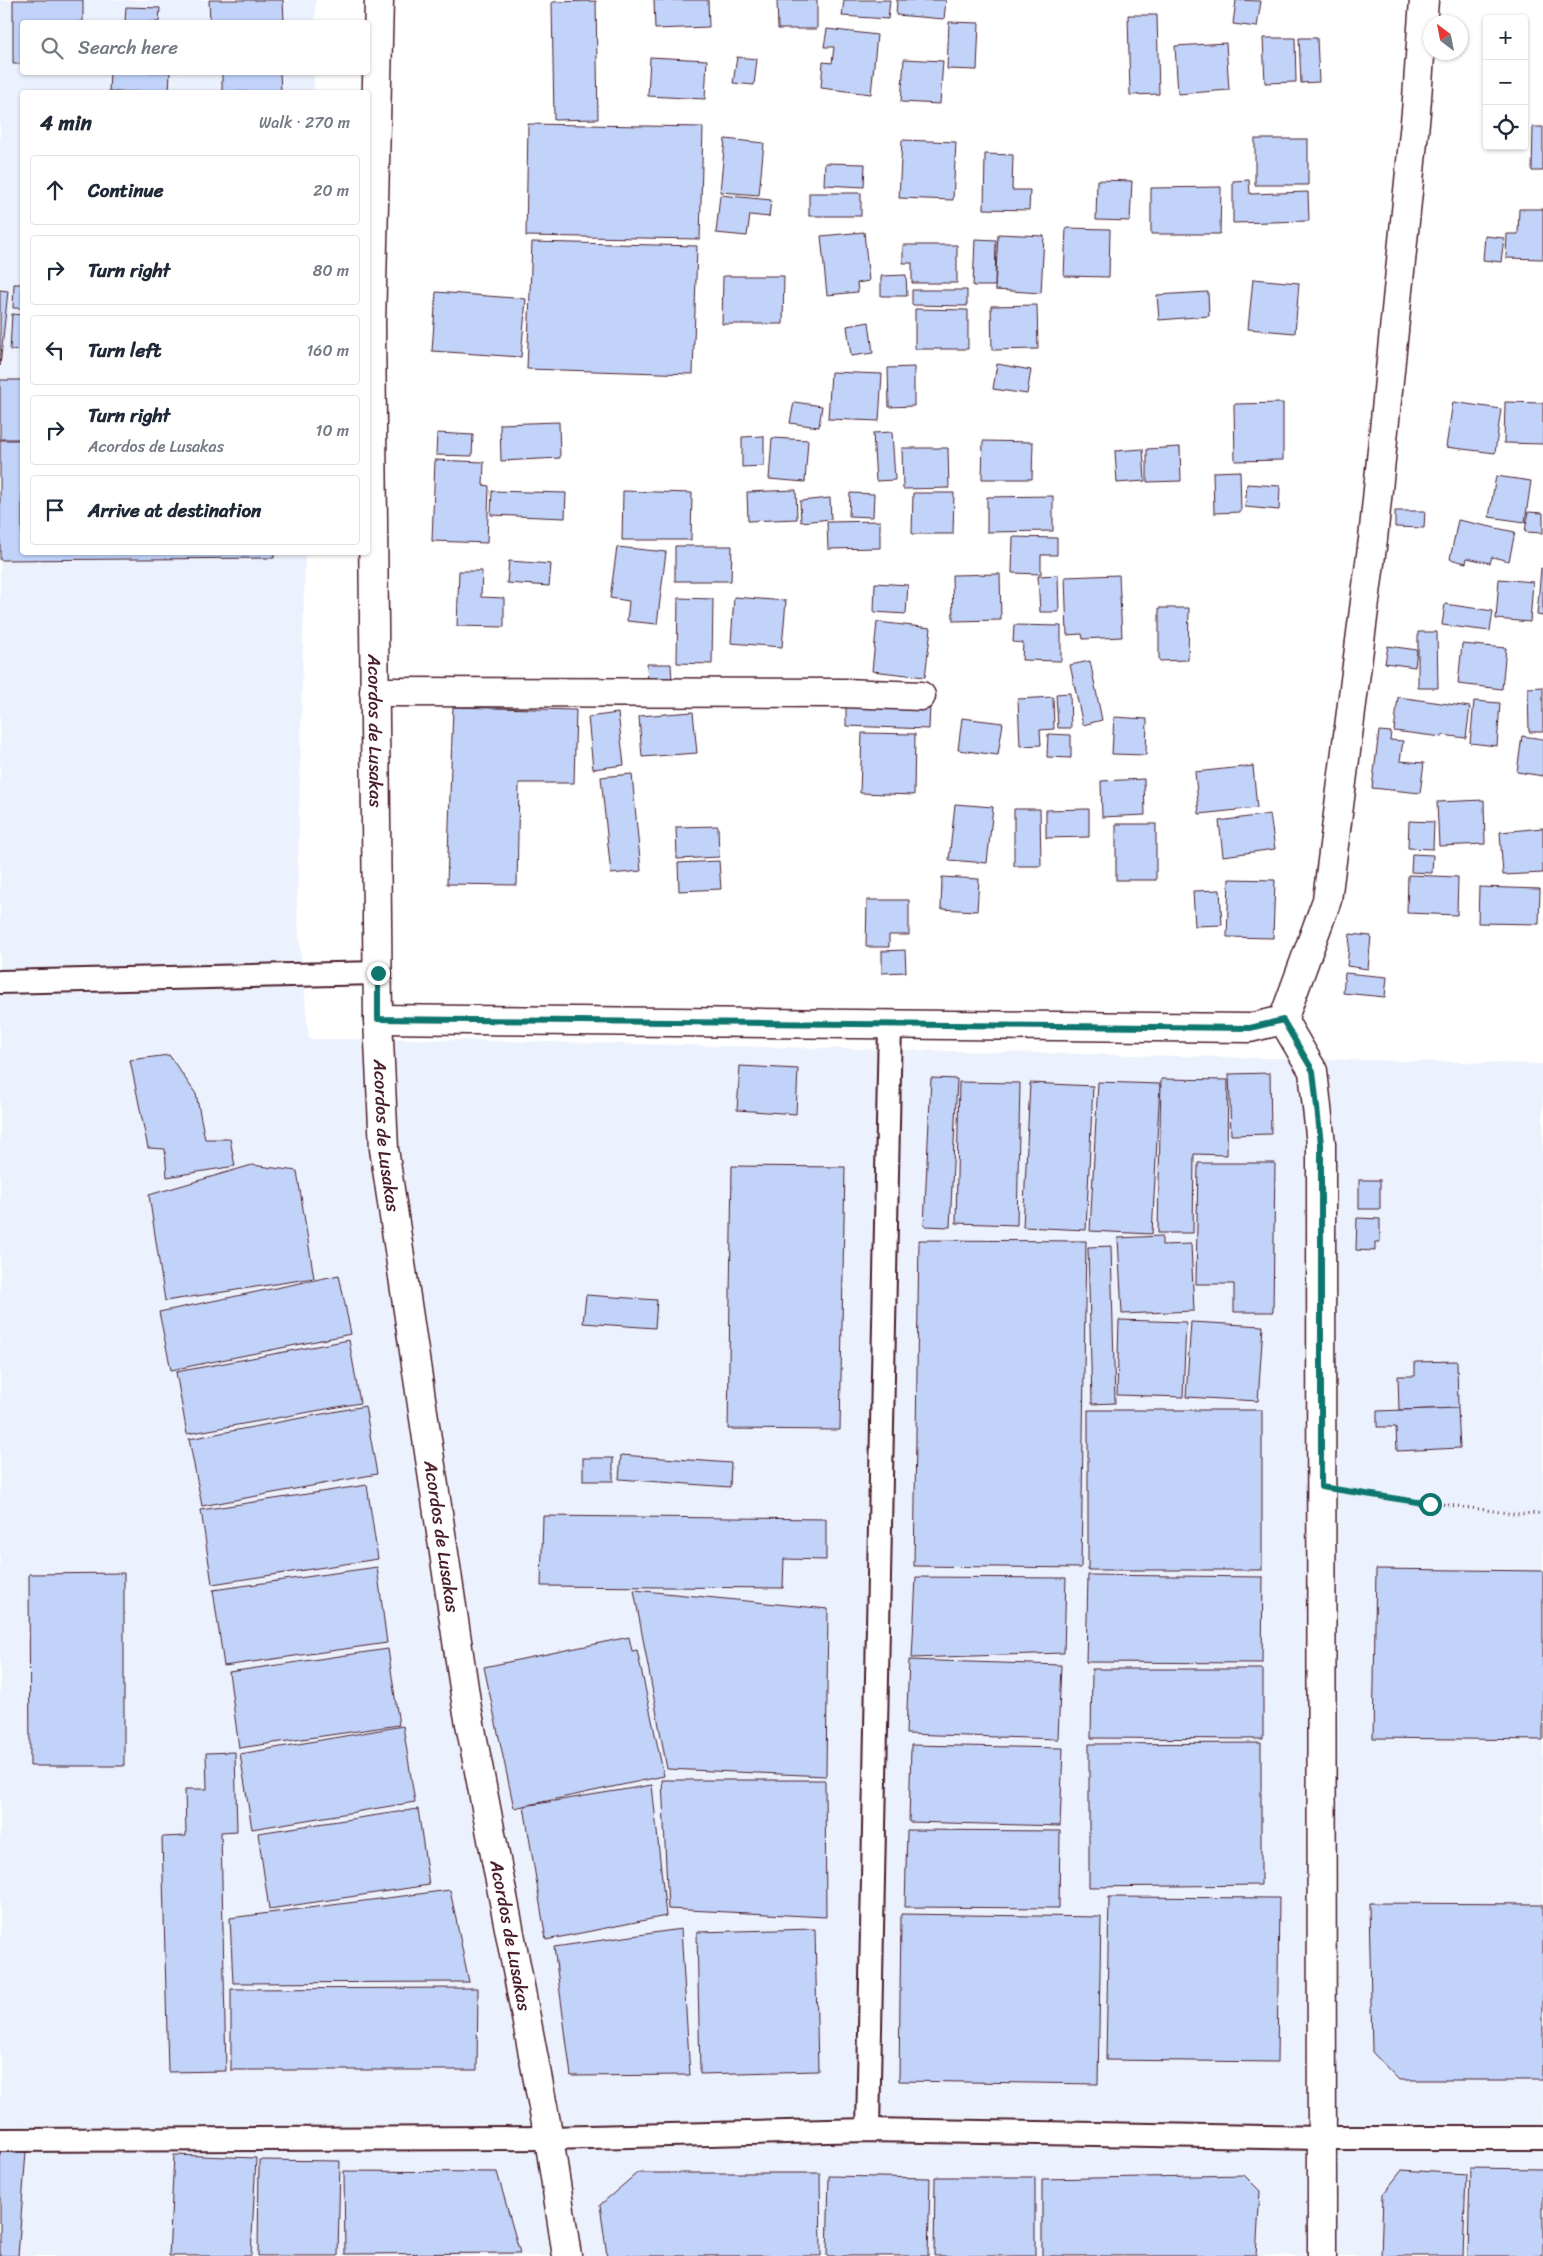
<!DOCTYPE html>
<html lang="en">
<head>
<meta charset="utf-8">
<style>
  body { margin:0; font-family:Sriracha,sans-serif; background:#f2f2f3; color:#1f2937 }
  .controls { position:absolute; right:15px; top:15px; display:grid; overflow:hidden; border-radius:5px; box-shadow:0 1px 4px #0004 }
  .controls button { width:45px; height:45px; display:grid; place-items:center; padding:0; border:0; border-bottom:1px solid #e0e1e3; background:#fff; color:#1f2937; font:25px sans-serif }
  .compass { position:absolute; left:1423px; top:15px; width:45px; height:45px; border-radius:50%; background:#fff; box-shadow:0 1px 4px #0004; rotate:328deg }
  .stop { position:absolute; width:15px; height:15px; margin:-11px; border:4px solid #0f766e; border-radius:50%; background:#fff }
  .stop.end { background:#0f766e; border-color:#fff; box-shadow:0 1px 5px #0008 }
  .list { margin:0; padding:0; list-style:none }
  h2 { display:flex; justify-content:space-between; align-items:center; height:65px; margin:0; padding:0 20px; font-size:21px }
  h2 small { font-size:16px; font-weight:400; color:#747a83 }
  .list li { display:grid; grid-template-columns:32px 1fr auto; gap:15px; align-items:center; box-sizing:border-box; height:70px; margin:0 10px 10px; padding:0 10px; border:1px solid #e0e1e3; border-radius:5px }
  .list b { display:block; font-size:19px; white-space:nowrap }
  .list p { margin:0; font-size:16px; white-space:nowrap; color:#747a83 }
  .list em { font-size:16px; font-style:normal; color:#747a83 }
  .icon { flex:none; width:28px; height:28px; fill:none; stroke:currentColor; stroke-width:2; stroke-linecap:round; stroke-linejoin:round }
  .map { position:relative; flex:none; width:1543px; height:2256px; overflow:hidden }
  .search { position:absolute; background:#fff; box-shadow:0 1px 4px #0004; left:20px; top:20px; width:350px; height:55px; display:flex; align-items:center; gap:12px; box-sizing:border-box; padding:0 18px; border-radius:5px; color:#747a83; font-size:19px }
  .panel { position:absolute; background:#fff; box-shadow:0 1px 4px #0004; left:20px; top:90px; width:350px; height:465px; border-radius:5px }
  .map>svg:first-child { display:block }
  .built { fill:#ecf2fd }
  .building { fill:#c1d3f9; stroke:#4a1f2b }
  .lines { fill:none; stroke-linecap:round; stroke-linejoin:round }
  .service-casing { stroke:#4a1f2b; stroke-width:26 }
  .minor-casing { stroke:#4a1f2b; stroke-width:31 }
  .path { stroke:#4a1f2b; stroke-width:3; stroke-dasharray:1 4; stroke-linecap:butt }
  .service { stroke:#fff; stroke-width:22 }
  .minor { stroke:#fff; stroke-width:28 }
  .route { stroke:#0f766e; stroke-width:6 }
  .labels { text-anchor:middle; stroke-width:4; stroke-linejoin:round; paint-order:stroke }
  .street-label { font-size:18px; fill:#4a1f2b; stroke:#fff }
</style>
</head>
<body>
<div class="map">
<svg width="1543" height="2256" viewBox="0 0 1543 2256">
  <rect width="100%" height="100%" fill="#fff"/>
  <filter id="ink" filterUnits="userSpaceOnUse"><feTurbulence type="fractalNoise" baseFrequency=".02" numOctaves="2"/><feDisplacementMap in="SourceGraphic" scale="10" xChannelSelector="R" yChannelSelector="G"/><feConvolveMatrix kernelMatrix="1 2 1 2 8 2 1 2 1" color-interpolation-filters="sRGB"/></filter>
  <g filter="url(#ink)">
    <!-- built -->
    <path class="built" d="M0,0h316l-1,22h-293v50l292,1v19h-292v460l283,1 -8,358 12,128h101l1133,25v1192h-1543z"/>
    <!-- building -->
    <g class="building">
      <path d="M13,0h70v22h-61v42h-9z"/>
      <path d="M209,0h74l1,22h-74z"/>
      <path d="M654,0h54l1,27 -54,2z"/>
      <path d="M777,0h40v29h-39z"/>
      <path d="M844,0h46l-2,19 -46,-3z"/>
      <path d="M897,0h49l-2,19 -48,-4z"/>
      <path d="M1236,0l25,1 -4,26 -24,-3z"/>
      <path d="M596,1l2,118 -44,1 -2,-118z"/>
      <path d="M126,7l34,1 -1,14h-34z"/>
      <path d="M1128,15h29l2,79 -29,1z"/>
      <path d="M949,22l30,1 -2,47 -30,-1z"/>
      <path d="M827,29l50,6 -6,59 -50,-6 2,-26 9,1 2,-16h-10z"/>
      <path d="M1263,38h32l1,44 -31,1z"/>
      <path d="M1299,38h18l2,44 -18,1z"/>
      <path d="M1226,43l3,47 -51,4 -3,-48z"/>
      <path d="M650,57l57,3 -2,39 -57,-3z"/>
      <path d="M737,57l20,2 -3,26 -21,-2z"/>
      <path d="M904,59l39,2 -3,43 -39,-2z"/>
      <path d="M110,72h60l-1,20h-60z"/>
      <path d="M222,72h58l1,20h-59z"/>
      <path d="M528,124l175,3 -3,112 -174,-3z"/>
      <path d="M1533,127h10v44h-11z"/>
      <path d="M725,139l39,4 -5,52 -39,-3z"/>
      <rect x="1255" y="139" width="53" height="46"/>
      <path d="M902,140l54,2 -3,58 -54,-2z"/>
      <path d="M985,154l28,1 -1,35h18l-1,20 -45,-1z"/>
      <path d="M825,163l40,1 -1,23 -40,-2z"/>
      <path d="M1097,180l35,1 -2,40 -34,-1z"/>
      <path d="M1249,180l1,14 58,-2 1,29 -76,2v-42z"/>
      <path d="M1221,187l-1,47h-69v-46z"/>
      <rect x="809" y="193" width="52" height="23"/>
      <path d="M720,195l51,5 -2,17 -19,-2 -3,21 -31,-3z"/>
      <path d="M1519,209h24v50l-37,-1 1,-24h11z"/>
      <path d="M1066,228l44,1 -1,48 -45,-1z"/>
      <path d="M864,232l5,49 -12,2 1,9 -31,3 -6,-59z"/>
      <path d="M998,234l46,2 -3,57 -46,-3z"/>
      <path d="M1485,236l19,2 -3,24 -18,-2z"/>
      <path d="M975,239l21,1 -1,46h-22z"/>
      <path d="M532,242l165,4 -4,128 -166,-5z"/>
      <path d="M903,245h54v38h-45v-20h-9z"/>
      <path d="M906,275l1,21h-26v-20z"/>
      <path d="M723,276h61l-1,48h-61z"/>
      <path d="M1253,279l46,4 -4,50 -47,-4z"/>
      <path d="M14,284h8v24h-9z"/>
      <path d="M0,290l8,1 -8,75z"/>
      <path d="M912,290h55v16l-55,-1z"/>
      <path d="M436,292l90,7 -5,58 -89,-6z"/>
      <path d="M1208,292l1,24 -50,4 -2,-25z"/>
      <path d="M1037,305l1,44 -46,1 -1,-44z"/>
      <path d="M915,309l53,1v39h-53z"/>
      <path d="M12,314l10,1v36l-12,-1z"/>
      <path d="M869,322l4,31 -22,3 -4,-30z"/>
      <path d="M997,364l34,6 -4,24 -34,-5z"/>
      <path d="M914,367v39l-25,1 -1,-39z"/>
      <path d="M831,372l51,2 -3,47 -51,-2z"/>
      <rect x="0" y="380" width="22" height="59"/>
      <path d="M794,402l28,4 -3,21 -29,-4z"/>
      <path d="M1453,402l48,7 -6,44 -49,-6z"/>
      <path d="M1505,402l38,1v41l-39,-1z"/>
      <path d="M1283,403v57l-48,1 -1,-57z"/>
      <path d="M559,422l1,36 -59,3 -1,-37z"/>
      <path d="M892,432l3,48 -19,1 -3,-48z"/>
      <path d="M437,433l36,2 -1,21 -36,-1z"/>
      <path d="M764,436v30l-22,1v-30z"/>
      <path d="M772,438l36,2 -3,42 -36,-3z"/>
      <path d="M0,440h22v112h252v6l-274,2z"/>
      <path d="M983,441l50,1 -1,37h-50z"/>
      <path d="M1180,447l1,34 -34,1v-33z"/>
      <path d="M902,448h46l1,40 -46,1z"/>
      <path d="M1143,449l2,32 -28,2 -2,-32z"/>
      <path d="M435,460l49,2 -1,23 6,1 -2,57 -55,-2z"/>
      <path d="M1240,471l1,41 -27,1 -1,-41z"/>
      <path d="M1496,476l35,5 -6,41 -36,-5z"/>
      <path d="M1247,484l33,2 -1,24 -34,-3z"/>
      <path d="M796,490l1,29 -49,2 -1,-29z"/>
      <path d="M492,491l74,2 -1,25 -74,-3z"/>
      <path d="M623,491l69,2 -1,47h-69z"/>
      <path d="M850,493l24,1 -1,23 -24,-1z"/>
      <path d="M913,493h41l-1,41h-41z"/>
      <path d="M1053,496v35l-66,1v-35z"/>
      <path d="M830,498l1,21 -30,3 -1,-21z"/>
      <path d="M1395,511h30l-1,17 -29,-1z"/>
      <path d="M1528,512l15,1v20l-18,-1z"/>
      <path d="M1458,520l57,12 -6,29 -17,-4 -2,6 -23,-5 -1,5 -16,-4z"/>
      <path d="M880,521v27l-52,1 -1,-27z"/>
      <path d="M1013,537l44,1v17h-16v19l-29,-1z"/>
      <path d="M675,546h57l-1,35h-56z"/>
      <path d="M617,547l49,5 -9,72 -30,-3 2,-20 -19,-3z"/>
      <path d="M509,561l42,3 -2,22 -42,-3z"/>
      <path d="M1541,568l2,1v47l-6,-1z"/>
      <path d="M459,571h23l-1,26 23,1v29l-47,-1z"/>
      <path d="M1000,574l1,46 -48,1 -1,-46z"/>
      <path d="M1058,575l1,37h-19l-2,-36z"/>
      <path d="M1119,575l3,62 -39,2 -1,-5 -15,1 -2,-58z"/>
      <path d="M1499,579l34,3 -3,40 -34,-3z"/>
      <path d="M875,583l33,2 -2,29 -32,-2z"/>
      <path d="M734,597l52,4 -4,46 -51,-4z"/>
      <path d="M678,598l35,1 -1,65 -35,-1z"/>
      <path d="M1445,604l48,7 -3,20 -48,-6z"/>
      <path d="M1159,608h30l-1,52 -29,1z"/>
      <path d="M877,622l54,6 -6,49 -53,-6z"/>
      <path d="M1014,625l47,1v35l-39,-1 1,-17 -10,-1z"/>
      <path d="M1418,632h19l1,56h-20z"/>
      <path d="M1462,644l44,4 -4,41 -44,-5z"/>
      <path d="M1388,646l29,4 -2,17 -30,-4z"/>
      <path d="M1090,661l12,59 -19,5 -13,-60z"/>
      <path d="M647,664h24l1,18 -24,1z"/>
      <path d="M1543,687v45h-14l-1,-44z"/>
      <path d="M1070,693l1,35h-13l-2,-34z"/>
      <path d="M1053,697l1,32 -14,1 1,15 -21,1 -2,-47z"/>
      <path d="M1398,697l72,10 -4,31 -24,-3v2l-48,-6z"/>
      <path d="M1474,701l26,2 -3,43 -27,-3z"/>
      <path d="M846,702l84,3 -1,24 -83,-3z"/>
      <path d="M453,707l123,3 -2,73h-55l-2,102 -70,-1z"/>
      <path d="M693,712l4,41 -55,4 -3,-41z"/>
      <path d="M618,713l6,52 -31,4 -5,-52z"/>
      <path d="M1114,717l33,2 -1,36 -34,-1z"/>
      <path d="M962,718l41,5 -5,32 -40,-5z"/>
      <path d="M1379,731l12,1 -1,8 13,1 -3,20 24,2 -4,30 -48,-5z"/>
      <path d="M862,733l53,1 -1,61 -54,-2z"/>
      <path d="M1048,734l23,1v23l-24,-1z"/>
      <path d="M1522,736l21,3v37l-26,-4z"/>
      <path d="M1253,766l4,42 -58,6 -4,-42z"/>
      <path d="M632,774l9,97 -30,3 -10,-97z"/>
      <path d="M1144,779l1,36 -43,2 -1,-36z"/>
      <path d="M1484,800l1,44 -46,2 -2,-44z"/>
      <path d="M955,804l38,3 -6,56 -38,-3z"/>
      <path d="M1014,809h26l1,57h-27z"/>
      <path d="M1089,809v28l-43,1v-28z"/>
      <path d="M1270,814l5,35 -52,7 -4,-35z"/>
      <path d="M1409,821l25,1 -1,27 -25,-1z"/>
      <rect x="1116" y="824" width="40" height="56"/>
      <path d="M718,826l1,31 -42,2 -1,-32z"/>
      <path d="M1543,828v45l-40,2 -3,-43z"/>
      <path d="M1412,854l21,1 -1,18 -21,-1z"/>
      <path d="M719,861l2,28 -42,2 -1,-28z"/>
      <path d="M1408,875l50,2 -1,38 -50,-2z"/>
      <path d="M942,877l37,2 -2,32 -36,-2z"/>
      <path d="M1229,879l46,1 -2,58 -46,-1z"/>
      <path d="M1479,887l61,2 -1,35 -61,-1z"/>
      <path d="M1220,890l2,35 -27,1 -2,-35z"/>
      <path d="M867,900h42v35h-20v12h-23z"/>
      <path d="M1350,934l21,2 -3,33 -21,-3z"/>
      <path d="M905,950l1,22 -24,1v-22z"/>
      <path d="M1345,973l42,4 -2,20 -42,-4z"/>
      <path d="M169,1055l27,39 9,45h25l5,27 -68,11 -2,-28 -17,-1 -18,-88z"/>
      <path d="M740,1066l58,3 -2,45 -59,-4z"/>
      <path d="M1270,1073l1,61 -40,1 -2,-61z"/>
      <path d="M931,1078l26,1 -7,148 -26,-1z"/>
      <path d="M1161,1079l67,1 -1,75 -33,-1 -1,79h-35z"/>
      <path d="M959,1082l61,1 -3,142 -61,-2z"/>
      <path d="M1098,1082l62,2 -8,150 -62,-3z"/>
      <path d="M1030,1083l63,3 -7,144 -63,-3z"/>
      <path d="M1198,1163h77l-2,149h-39v-28h-38z"/>
      <path d="M252,1165l45,6 17,107 -149,23 -16,-106z"/>
      <path d="M732,1166l113,1 -5,263 -112,-1z"/>
      <rect x="1359" y="1180" width="21" height="29"/>
      <path d="M1357,1218l23,1v23h-5v9l-19,-1z"/>
      <path d="M1162,1236v9l29,-1 3,67 -72,3 -4,-76z"/>
      <path d="M919,1240l167,1 -5,327 -167,-2z"/>
      <path d="M1111,1246l4,157 -23,1 -4,-157z"/>
      <path d="M339,1275l12,59 -180,36 -12,-58z"/>
      <path d="M586,1295l71,5 -2,28 -72,-5z"/>
      <path d="M1119,1320l67,2 -3,75 -66,-2z"/>
      <path d="M1191,1322l72,4 -5,75 -72,-4z"/>
      <path d="M349,1340l11,63 -173,31 -11,-62z"/>
      <path d="M1457,1361l1,47 -59,2 -1,-34h17v-14z"/>
      <path d="M365,1406l12,68 -175,32 -13,-67z"/>
      <path d="M1458,1408l2,40 -63,3 -1,-24h-19v-16z"/>
      <rect x="1088" y="1410" width="174" height="160"/>
      <path d="M621,1455l110,8 -1,24 -111,-8z"/>
      <rect x="583" y="1458" width="30" height="23"/>
      <path d="M367,1485l11,74 -166,25 -11,-74z"/>
      <path d="M543,1516l283,3v41l-42,-1 -1,29 -242,-2z"/>
      <path d="M377,1567l10,76 -163,23 -11,-76z"/>
      <path d="M1376,1569l167,2v169l-170,-2z"/>
      <path d="M124,1573v193h-94l-1,-192z"/>
      <path d="M1088,1575l175,2 -1,86 -176,-1z"/>
      <path d="M916,1577l150,1 -2,75 -152,5z"/>
      <path d="M634,1590l194,19 -2,167 -159,-7z"/>
      <path d="M629,1637l3,14 5,-1 27,126 -150,32 -30,-141z"/>
      <path d="M388,1649l11,76 -160,23 -10,-76z"/>
      <path d="M909,1660l152,5 -3,74 -152,-5z"/>
      <path d="M1092,1669h171v70l-172,-1z"/>
      <path d="M403,1726l12,76 -163,27 -12,-75z"/>
      <path d="M1261,1743v142l-172,2v-143z"/>
      <path d="M911,1745l152,3 -3,78 -151,-4z"/>
      <path d="M235,1752l2,79 -16,1 5,239 -58,1 -6,-235 24,-1 -1,-47h22l-1,-36z"/>
      <path d="M662,1780h163l1,137 -158,-8z"/>
      <path d="M652,1785l14,131 -120,24 -22,-134z"/>
      <path d="M418,1809l11,76 -160,24 -11,-76z"/>
      <path d="M907,1830l153,1 -1,77 -154,-1z"/>
      <path d="M450,1890l19,92 -236,1 -3,-65z"/>
      <path d="M1109,1897l170,1 -2,164 -171,-2z"/>
      <path d="M1369,1903l174,1v176h-144l-27,-28z"/>
      <path d="M901,1914l200,3 -3,167 -199,-3z"/>
      <path d="M681,1929l9,146 -119,1 -17,-129z"/>
      <path d="M815,1929l3,142 -118,3 -3,-142z"/>
      <path d="M478,1988l-1,82h-246v-81z"/>
      <path d="M0,2150l26,2 -8,104h-18z"/>
      <path d="M174,2155l82,3 -5,98h-82z"/>
      <path d="M259,2160l81,1 -2,95h-80z"/>
      <path d="M1470,2168l73,1v87h-75z"/>
      <path d="M1402,2170l64,4 -3,82h-82l2,-62z"/>
      <path d="M344,2171l153,1 23,81 -175,1z"/>
      <path d="M637,2173h183l1,83h-214l-7,-51z"/>
      <path d="M1244,2175l16,16 -4,65h-214v-77z"/>
      <path d="M829,2176l101,2 -2,78h-101z"/>
      <path d="M935,2177h100v79h-101z"/>
    </g>
    <g class="lines">
      <!-- service casing -->
      <g class="service-casing">
        <g id="service">
          <path d="M0,982l378,-9"/>
          <path d="M868,2130l22,-1107"/>
          <path d="M0,2140l549,-2 319,-8 455,8h220"/>
        </g>
      </g>
      <!-- minor casing -->
      <g class="minor-casing">
        <g id="minor">
          <path id="s1" d="M379,0l-8,325 7,694 6,130 83,559 82,430 18,118"/>
          <path d="M374,692l470,1 77,3"/>
          <path d="M378,1019l872,9 33,-8"/>
          <path d="M1283,1020l30,51 8,73 1,1112"/>
          <path d="M1283,1020l44,-120 46,-361 43,-427 8,-112"/>
        </g>
      </g>
      <!-- path -->
      <path class="path" d="M1354,1492l161,22 28,-1"/>
      <!-- service -->
      <use href="#service" class="service"/>
      <!-- minor -->
      <use href="#minor" class="minor"/>
    </g>
  </g>
  <g class="lines" filter="url(#ink)">
    <!-- route -->
    <path class="route" d="M378,973v46l872,9 33,-8 30,51 8,73v343l109,17"/>
  </g>
  <g class="labels">
    <!-- street labels -->
    <g class="street-label">
      <text dy="6" stroke="none"><textPath href="#s1" startOffset="731">Acordos de Lusakas</textPath></text>
      <text dy="6" stroke="none"><textPath href="#s1" startOffset="1136">Acordos de Lusakas</textPath></text>
      <text dy="6" stroke="none"><textPath href="#s1" startOffset="1541">Acordos de Lusakas</textPath></text>
      <text dy="6" stroke="none"><textPath href="#s1" startOffset="1946">Acordos de Lusakas</textPath></text>
    </g>
  </g>
</svg>
<div class="controls">
<button>+</button>
<button>−</button>
<button><svg class="icon" aria-label="locate" viewBox="0 0 24 24"><circle cx="12" cy="12" r="6"/><path d="M12 2v4M12 18v4M2 12h4M18 12h4"/></svg></button>
</div>
<svg class="compass" viewBox="-18 -18 36 36"><path d="M0-13l5 13h-10z" fill="#e53935"/><path d="M0 13l5-13h-10z" fill="#747a83"/></svg>
<div class="stop" style="left:1430px;top:1504px"></div>
<div class="stop end" style="left:378px;top:973px"></div>
<div class="search"><svg class="icon" aria-label="search" viewBox="0 0 24 24"><circle cx="10" cy="10" r="6"/><path d="M15 15l6 6"/></svg>Search here</div>
<section class="panel">
<h2>4 min<small>Walk · 270 m</small></h2>
<ul class="list">
<li><svg class="icon" aria-label="ahead" viewBox="0 0 24 24"><path d="M12 20V5M6 11l6-6 6 6"/></svg><div><b>Continue</b></div><em>20 m</em></li>
<li><svg class="icon" aria-label="right" viewBox="0 0 24 24"><path d="M7 20v-9h11M14 6l5 5-5 5"/></svg><div><b>Turn right</b></div><em>80 m</em></li>
<li><svg class="icon" aria-label="left" viewBox="0 0 24 24"><path d="M17 20v-9H6M10 6l-5 5 5 5"/></svg><div><b>Turn left</b></div><em>160 m</em></li>
<li><svg class="icon" aria-label="right" viewBox="0 0 24 24"><path d="M7 20v-9h11M14 6l5 5-5 5"/></svg><div><b>Turn right</b><p>Acordos de Lusakas</p></div><em>10 m</em></li>
<li><svg class="icon" aria-label="arrive" viewBox="0 0 24 24"><path d="M6 21V4h12l-3 4 3 4H6"/></svg><div><b>Arrive at destination</b></div></li>
</ul>
</section>
</div>
</body>
</html>
